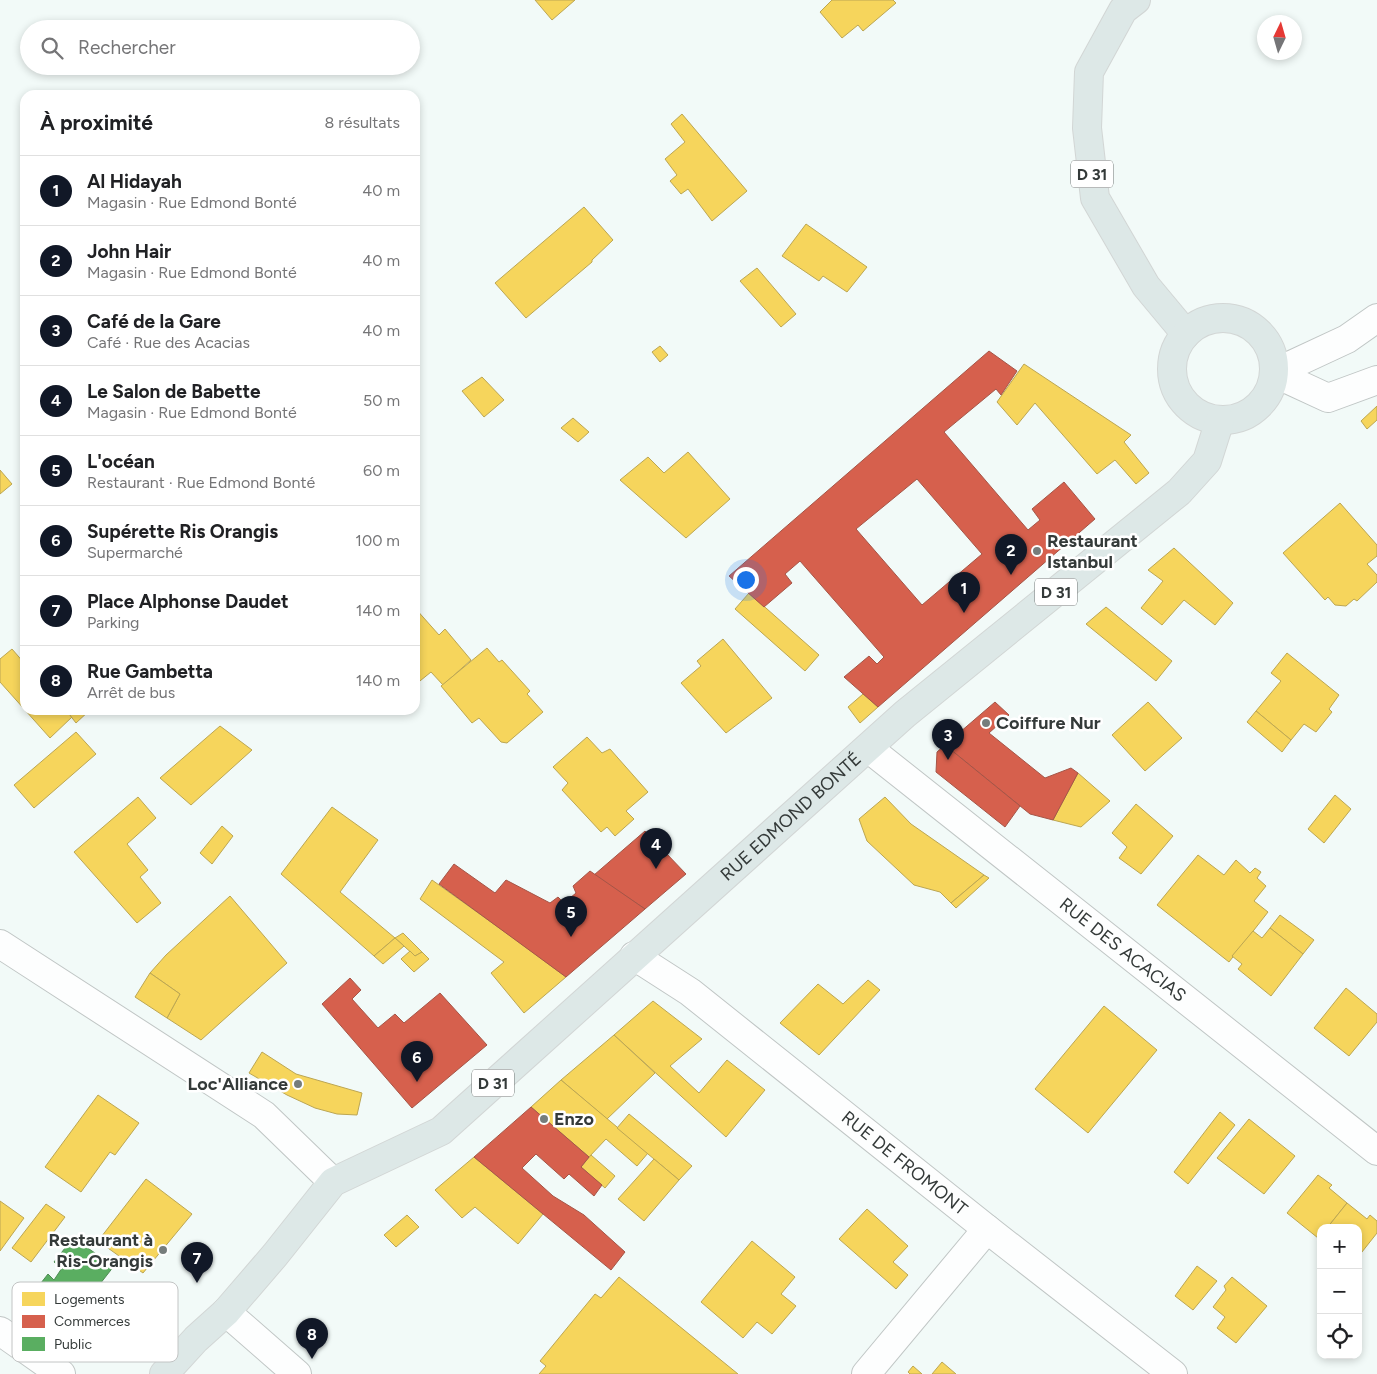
<!DOCTYPE html>
<html lang="fr">
<head>
<meta charset="utf-8">
<style>
  body { margin:0; font-family:Figtree,sans-serif; background:#f2f2f2; color:#202124 }
  .controls { position:absolute; right:15px; bottom:15px; display:grid; overflow:hidden; border-radius:10px; box-shadow:0 2px 8px #0003 }
  .controls button { width:45px; height:45px; display:grid; place-items:center; padding:0; border:0; border-bottom:1px solid #e0e0e0; background:#fff; color:#202124; font:25px sans-serif }
  .compass { position:absolute; left:1257px; top:15px; width:45px; height:45px; border-radius:50%; background:#fff; box-shadow:0 2px 8px #0003; rotate:5deg }
  .you { position:absolute; left:745px; top:579px; width:18px; height:18px; margin:-12px; border:4px solid #fff; border-radius:50%; background:#1a73e8; box-shadow:0 0 0 8px #1a73e833 }
  .badge { display:grid; place-items:center; width:32px; height:32px; border-radius:50%; background:#111827; color:#fff; font-size:16px; font-weight:700 }
  .pin { position:absolute; translate:-50% -41px; filter:drop-shadow(0 1px 2px #0008) }
  .pin::after { content:''; position:absolute; top:26px; width:18px; height:15px; background:inherit; clip-path:polygon(0 0,100% 0,50% 100%) }
  .list { margin:0; padding:0; list-style:none }
  h2 { display:flex; justify-content:space-between; align-items:center; height:65px; margin:0; padding:0 20px; font-size:21px }
  h2 small { font-size:16px; font-weight:400; color:#757577 }
  .list li { display:grid; grid-template-columns:32px 1fr auto; gap:15px; align-items:center; box-sizing:border-box; height:70px; padding:0 20px; border-top:1px solid #e0e0e0 }
  .list b { display:block; font-size:19px; white-space:nowrap }
  .list p { margin:0; font-size:16px; white-space:nowrap; color:#757577 }
  .list em { font-size:16px; font-style:normal; color:#757577 }
  .icon { flex:none; width:28px; height:28px; fill:none; stroke:currentColor; stroke-width:2; stroke-linecap:round; stroke-linejoin:round }
  .map { position:relative; flex:none; width:1377px; height:1374px; overflow:hidden }
  .search { position:absolute; background:#fff; box-shadow:0 2px 8px #0003; left:20px; top:20px; width:400px; height:55px; display:flex; align-items:center; gap:12px; box-sizing:border-box; padding:0 18px; border-radius:28px; color:#757577; font-size:19px }
  .panel { position:absolute; background:#fff; box-shadow:0 2px 8px #0003; left:20px; top:90px; width:400px; height:625px; border-radius:15px }
  .map>svg:first-child { display:block }
  .homes { fill:#f6d55c; stroke:#bca652 }
  .shops { fill:#d6604d; stroke:#a55547; fill-rule:evenodd }
  .public { fill:#5aae61; stroke:#4f8b55 }
  .lines { fill:none; stroke-linecap:round; stroke-linejoin:round }
  .minor-casing { stroke:#c0c6c5; stroke-width:30 }
  .major-casing { stroke:#d2d6d5; stroke-width:30 }
  .minor { stroke:#fdfefe; stroke-width:28 }
  .major { stroke:#dde8e7; stroke-width:28 }
  .poi-dot { fill:#767d7c; stroke:#fff; stroke-width:2 }
  .labels { text-anchor:middle; stroke-width:5; stroke-linejoin:round; paint-order:stroke }
  .shield { fill:#fff; stroke:#717574; stroke-width:1 }
  .shield-label { font-size:16px; font-weight:bold; fill:#343a39 }
  .poi-label { font-size:18px; font-weight:bold; fill:#343a39; stroke:#fff; text-anchor:start }
  .street-label { font-size:18px; fill:#343a39; stroke:#fff }
  .key { fill:#fff; stroke:#c2c4c4; stroke-width:1 }
  .key-label { font-size:14px; fill:#343a39 }
</style>
</head>
<body>
<div class="map">
<svg width="1377" height="1374" viewBox="0 0 1377 1374">
  <rect width="100%" height="100%" fill="#f2faf8"/>
  <!-- homes -->
  <g class="homes">
    <path d="M535,0h40l-23,20z"/>
    <path d="M832,0h61l3,3 -33,28 -5,-6 -16,13 -22,-26z"/>
    <path d="M682,114l65,77 -35,30 -24,-32 -7,5 -11,-13 7,-6 -12,-16 20,-17 -14,-18z"/>
    <path d="M584,207l29,33 -21,20v2l-66,56 -31,-35z"/>
    <path d="M806,224l61,43 -20,25 -24,-16 -4,5 -37,-25z"/>
    <path d="M757,268l39,46 -15,13 -41,-46z"/>
    <path d="M660,346l8,9 -8,7 -8,-10z"/>
    <path d="M1024,364l107,71 -7,7 25,31 -13,11 -21,-24 -18,14 -62,-71 -18,22 -20,-23z"/>
    <path d="M482,377l22,23 -20,17 -22,-26z"/>
    <path d="M1377,406v14l-10,9 -6,-8z"/>
    <path d="M573,418l16,14 -11,10 -17,-14z"/>
    <path d="M688,452l42,47 -44,39 -66,-58 28,-23 16,16z"/>
    <path d="M0,470l12,14 -12,10z"/>
    <path d="M1340,503l37,42v11l-10,8 10,11v7l-20,19 -3,-2 -8,7 -11,-1 -7,-8 -3,3 -42,-47z"/>
    <path d="M1174,548l59,55 -18,22 -31,-25 -22,25 -21,-17 22,-27 -15,-11z"/>
    <path d="M749,593l70,62 -14,16 -70,-62z"/>
    <path d="M1106,607l66,54 -16,20 -70,-57z"/>
    <path d="M415,608l24,27 6,-6 26,31 -28,25 -12,-13 -16,13z"/>
    <path d="M723,639l49,59 -46,35 -45,-50 20,-17 -4,-5z"/>
    <path d="M487,648l12,14 3,-2 28,31 -3,3 16,18 -36,31 -6,-1 -22,-24 -7,5 -31,-37z"/>
    <path d="M12,649l13,15v46h41l6,7 -22,21 -50,-56v-23z"/>
    <path d="M1287,653l52,42 -10,14 3,3 -16,20 -12,-8 -13,16 -35,-29 25,-30 -10,-8z"/>
    <path d="M863,694l15,13 -18,16 -12,-16z"/>
    <path d="M1148,702l34,36 -37,33 -33,-36z"/>
    <path d="M66,710h24l-14,13z"/>
    <path d="M1256,711l35,29 -9,12 -35,-30z"/>
    <path d="M220,726l32,24 -61,55 -31,-27z"/>
    <path d="M76,732l20,22 -62,54 -20,-23z"/>
    <path d="M587,737l15,16 8,-4 38,43 -22,19 8,8 -19,17 -8,-9 -6,5 -39,-42 6,-7 -15,-16z"/>
    <path d="M1078,773l32,28 -29,26 -28,-7z"/>
    <path d="M1335,795l16,14 -27,34 -16,-14z"/>
    <path d="M138,797l18,21 -29,26 21,26 -8,7 21,26 -24,20 -63,-71z"/>
    <path d="M885,797l26,27 73,51 -33,28 -11,-11 -26,-7 -47,-44 -8,-22z"/>
    <path d="M1136,804l37,32 -32,38 -22,-16 8,-11 -15,-14z"/>
    <path d="M332,807l46,33 -38,52 55,46 -21,18 -93,-82z"/>
    <path d="M222,826l11,10 -21,28 -12,-11z"/>
    <path d="M1198,855l26,20 12,-15 14,13 5,-5 6,4 -4,6 9,8 -12,15 14,11 -39,50 -72,-57z"/>
    <path d="M984,875l5,3 -33,30 -5,-5z"/>
    <path d="M432,880l80,57 54,40 -42,36 -33,-40 13,-11 -84,-63z"/>
    <path d="M230,896l57,67 -86,77 -34,-22 13,-24 -30,-21 16,-18z"/>
    <path d="M1280,915l34,25 -11,14 -33,-26z"/>
    <path d="M1270,928l33,26 -32,42 -33,-27 4,-5 -10,-8 21,-25 9,7z"/>
    <path d="M403,933l19,19 -7,4 -20,-18z"/>
    <path d="M395,938l9,8 -21,18 -9,-8z"/>
    <path d="M410,951l5,5 7,-4 7,7 -15,13 -13,-13z"/>
    <path d="M150,973l30,21 -13,24 -32,-21z"/>
    <path d="M868,980l12,10 -61,65 -39,-32 38,-39 25,20z"/>
    <path d="M1346,988l31,26v8l-28,34 -35,-28z"/>
    <path d="M653,1001l49,38 -32,27 29,27 28,-33 38,30 -39,47 -112,-102z"/>
    <path d="M1104,1006l53,44 -69,83 -53,-44z"/>
    <path d="M614,1035l41,38 -48,46 -46,-39z"/>
    <path d="M262,1052l34,22 66,19 -5,22 -20,-1 -22,-6 -28,-13 -38,-22z"/>
    <path d="M561,1080l87,73 -11,13 -31,-27 -17,18 -58,-50z"/>
    <path d="M98,1095l41,28 -24,32 -5,-3 -29,40 -36,-25z"/>
    <path d="M1220,1112l15,13 -47,59 -14,-12z"/>
    <path d="M629,1114l63,52 -13,14 -62,-52z"/>
    <path d="M1249,1119l46,37 -31,38 -47,-36z"/>
    <path d="M591,1155l24,21 -10,12 -24,-21z"/>
    <path d="M474,1157l69,57 -25,30 -43,-37 -13,11 -27,-28z"/>
    <path d="M654,1159l25,21 -35,41 -26,-22z"/>
    <path d="M1318,1175l14,10 -3,3 18,15 -20,25h-6v7l-3,3 -31,-25z"/>
    <path d="M146,1179l46,35 -49,59 -45,-32z"/>
    <path d="M0,1201l24,17 -24,33z"/>
    <path d="M1347,1203l20,16 3,-4 7,6v12l-19,24v-29h-31z"/>
    <path d="M46,1204l19,13 -34,45 -19,-14z"/>
    <path d="M867,1209l41,37 -15,16 15,13 -12,14 -57,-50z"/>
    <path d="M407,1215l12,12 -23,20 -12,-12z"/>
    <path d="M752,1241l43,36 -14,17 15,12 -24,28 -15,-12 -14,16 -42,-36z"/>
    <path d="M1197,1266l20,15 -24,29 -18,-14z"/>
    <path d="M619,1277l119,97h-199l7,-8 -6,-5 55,-67 6,4z"/>
    <path d="M1232,1277l35,29 -31,37 -19,-15 8,-11 -12,-10 13,-17 -2,-4z"/>
    <path d="M942,1362l14,12h-24z"/>
    <path d="M913,1366l9,8h-12l-2,-2z"/>
  </g>
  <!-- shops -->
  <g class="shops">
    <path d="M989,351l28,20 -16,24 -5,-6 -52,43 84,98 12,-10 -8,-11 32,-27 31,37 -217,188 -34,-30 25,-21 8,8 7,-7 -84,-96 -15,13 7,9 -28,24 -35,-31zM917,479l65,75 -60,51 -66,-76z"/>
    <path d="M995,702l14,13 -20,18 56,45 26,-10 7,5 -25,47 -23,-6 -85,-69z"/>
    <path d="M945,745l75,61 -15,21 -69,-55 1,-20z"/>
    <path d="M645,831l41,43 -41,35 -51,-34z"/>
    <path d="M454,864l41,29 11,-13 44,23 8,-6 6,6 12,-10 -3,-7 17,-15 55,38 -79,68 -127,-93z"/>
    <path d="M350,978l11,12 -9,9 26,29 17,-14 9,9 36,-30 47,52 -75,63 -90,-104z"/>
    <path d="M531,1107l58,50 -8,10 21,18 -8,11 -25,-22 -5,5 -28,-25 -14,14 31,28 31,19 41,37 -14,18 -137,-113z"/>
  </g>
  <!-- public -->
  <path class="public" d="M73,1238l41,28 -46,59 -38,-28 18,-23 6,6 8,-12 -8,-6z"/>
  <g class="lines">
    <!-- minor casing -->
    <g class="minor-casing">
      <g id="minor">
        <path d="M1274,373l73,-34 30,-21"/>
        <path d="M1274,373l54,25 49,-18"/>
        <path id="s1" d="M868,748l509,403"/>
        <path d="M0,944l264,171 69,67"/>
        <path id="s2" d="M634,956l56,36 297,237 186,145"/>
        <path d="M226,1312l71,62"/>
        <path d="M0,1331l61,43"/>
        <path d="M866,1374l121,-145"/>
      </g>
    </g>
    <!-- major casing -->
    <g class="major-casing">
      <g id="major">
        <path d="M1136,0l-13,10 -34,62 -2,56 8,70 51,88 40,48"/>
        <circle cx="1223" cy="369" r="51"/>
        <path id="s3" d="M164,1374l32,-35 30,-27 49,-57 58,-73 108,-51 464,-417 274,-222 28,-31 13,-41"/>
      </g>
    </g>
    <!-- minor -->
    <use href="#minor" class="minor"/>
    <!-- major -->
    <use href="#major" class="major"/>
  </g>
  <!-- markers -->
  <g class="poi-dot">
    <circle cx="1037" cy="551" r="5"/>
    <circle cx="986" cy="723" r="5"/>
    <circle cx="298" cy="1084" r="5"/>
    <circle cx="544" cy="1119" r="5"/>
    <circle cx="163" cy="1250" r="5"/>
  </g>
  <g class="labels">
    <!-- shield labels -->
    <g class="shield">
      <rect x="1071" y="160.5" width="42" height="27" rx="4"/>
      <rect x="1035" y="578.5" width="42" height="27" rx="4"/>
      <rect x="472" y="1069.5" width="42" height="27" rx="4"/>
    </g>
    <g class="shield-label">
      <text x="1092" y="180">D 31</text>
      <text x="1056" y="598">D 31</text>
      <text x="493" y="1089">D 31</text>
    </g>
    <!-- poi labels -->
    <g class="poi-label">
      <text x="1047" y="547">Restaurant<tspan x="1047" dy="21">Istanbul</tspan></text>
      <text x="996" y="729">Coiffure Nur</text>
      <text x="288" y="1090" text-anchor="end">Loc'Alliance</text>
      <text x="554" y="1125">Enzo</text>
      <text x="153" y="1246" text-anchor="end">Restaurant à<tspan x="153" dy="21">Ris-Orangis</tspan></text>
    </g>
    <!-- street labels -->
    <g class="street-label">
      <text dy="6" stroke="none"><textPath href="#s3" startOffset="846">RUE EDMOND BONTÉ</textPath></text>
      <text dy="6" stroke="none"><textPath href="#s1" startOffset="325">RUE DES ACACIAS</textPath></text>
      <text dy="6" stroke="none"><textPath href="#s2" startOffset="341">RUE DE FROMONT</textPath></text>
    </g>
  </g>
  <!-- legend -->
  <rect x="12" y="1282" width="166" height="80" rx="8" class="key"/>
  <rect x="22" y="1292" width="23" height="14" fill="#f6d55c"/>
  <rect x="22" y="1315" width="23" height="13" fill="#d6604d"/>
  <rect x="22" y="1337" width="23" height="14" fill="#5aae61"/>
  <g class="key-label">
    <text x="54" y="1304">Logements</text>
    <text x="54" y="1326">Commerces</text>
    <text x="54" y="1349">Public</text>
  </g>
</svg>
<div class="controls">
<button>+</button>
<button>−</button>
<button><svg class="icon" aria-label="locate" viewBox="0 0 24 24"><circle cx="12" cy="12" r="6"/><path d="M12 2v4M12 18v4M2 12h4M18 12h4"/></svg></button>
</div>
<svg class="compass" viewBox="-18 -18 36 36"><path d="M0-13l5 13h-10z" fill="#e53935"/><path d="M0 13l5-13h-10z" fill="#757577"/></svg>
<div class="you"></div>
<div class="pin badge" style="left:964px;top:613px">1</div>
<div class="pin badge" style="left:1011px;top:575px">2</div>
<div class="pin badge" style="left:948px;top:760px">3</div>
<div class="pin badge" style="left:656px;top:869px">4</div>
<div class="pin badge" style="left:571px;top:937px">5</div>
<div class="pin badge" style="left:417px;top:1082px">6</div>
<div class="pin badge" style="left:197px;top:1283px">7</div>
<div class="pin badge" style="left:312px;top:1359px">8</div>
<div class="search"><svg class="icon" aria-label="search" viewBox="0 0 24 24"><circle cx="10" cy="10" r="6"/><path d="M15 15l6 6"/></svg>Rechercher</div>
<section class="panel">
<h2>À proximité<small>8 résultats</small></h2>
<ul class="list">
<li><span class="badge">1</span><div><b>Al Hidayah</b><p>Magasin · Rue Edmond Bonté</p></div><em>40 m</em></li>
<li><span class="badge">2</span><div><b>John Hair</b><p>Magasin · Rue Edmond Bonté</p></div><em>40 m</em></li>
<li><span class="badge">3</span><div><b>Café de la Gare</b><p>Café · Rue des Acacias</p></div><em>40 m</em></li>
<li><span class="badge">4</span><div><b>Le Salon de Babette</b><p>Magasin · Rue Edmond Bonté</p></div><em>50 m</em></li>
<li><span class="badge">5</span><div><b>L'océan</b><p>Restaurant · Rue Edmond Bonté</p></div><em>60 m</em></li>
<li><span class="badge">6</span><div><b>Supérette Ris Orangis</b><p>Supermarché</p></div><em>100 m</em></li>
<li><span class="badge">7</span><div><b>Place Alphonse Daudet</b><p>Parking</p></div><em>140 m</em></li>
<li><span class="badge">8</span><div><b>Rue Gambetta</b><p>Arrêt de bus</p></div><em>140 m</em></li>
</ul>
</section>
</div>
</body>
</html>
